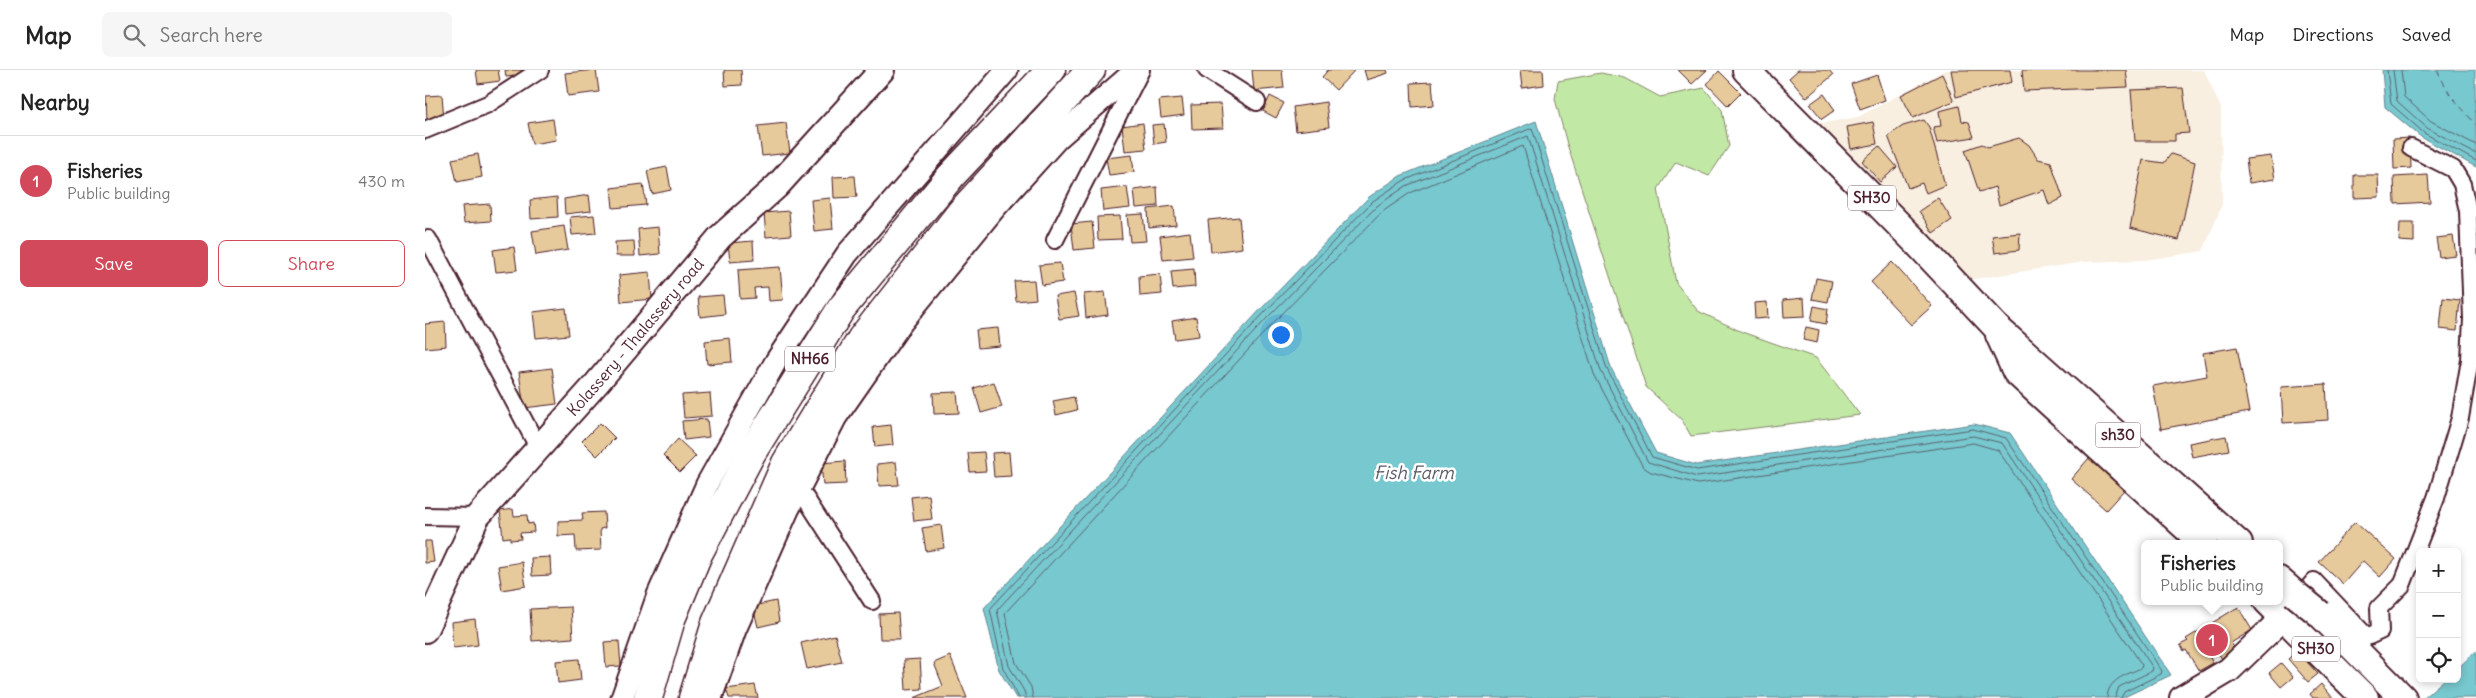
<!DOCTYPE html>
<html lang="en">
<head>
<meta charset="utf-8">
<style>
  body { margin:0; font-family:Delius,sans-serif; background:#f6f6f6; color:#222 }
  .controls { position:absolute; right:15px; bottom:15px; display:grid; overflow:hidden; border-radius:8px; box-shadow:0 2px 8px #0003 }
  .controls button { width:45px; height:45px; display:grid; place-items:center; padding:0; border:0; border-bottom:1px solid #e0e0e0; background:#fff; color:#222; font:25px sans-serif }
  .you { position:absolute; left:855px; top:264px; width:18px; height:18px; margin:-12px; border:4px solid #fff; border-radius:50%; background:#1a73e8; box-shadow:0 0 0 8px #1a73e833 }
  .badge { display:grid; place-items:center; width:32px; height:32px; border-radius:50%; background:#d1495b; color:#fff; font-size:16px; font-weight:700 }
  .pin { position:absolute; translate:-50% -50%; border:2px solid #fff; box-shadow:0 1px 5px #0006 }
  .popup { position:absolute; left:1716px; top:470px; width:142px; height:65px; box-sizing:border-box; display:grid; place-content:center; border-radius:8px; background:#fff; filter:drop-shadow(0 1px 4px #0005); font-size:16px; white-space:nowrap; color:#767676 }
  .popup b { font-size:19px; color:#222 }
  .popup::after { content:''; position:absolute; left:50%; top:100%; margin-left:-10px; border:10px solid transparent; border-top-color:#fff }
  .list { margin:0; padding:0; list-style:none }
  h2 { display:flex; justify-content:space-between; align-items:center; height:65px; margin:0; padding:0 20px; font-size:21px }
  h2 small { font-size:16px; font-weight:400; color:#767676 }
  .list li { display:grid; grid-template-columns:32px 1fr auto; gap:15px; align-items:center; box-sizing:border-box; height:90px; padding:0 20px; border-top:1px solid #e0e0e0 }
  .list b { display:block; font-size:19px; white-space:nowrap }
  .list p { margin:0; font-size:16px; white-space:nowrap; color:#767676 }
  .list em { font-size:16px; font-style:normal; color:#767676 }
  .actions { display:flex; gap:10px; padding:15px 20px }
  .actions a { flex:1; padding:11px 0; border:1px solid #d1495b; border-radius:8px; text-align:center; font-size:18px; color:#d1495b }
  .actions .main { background:#d1495b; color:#fff }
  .icon { flex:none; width:28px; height:28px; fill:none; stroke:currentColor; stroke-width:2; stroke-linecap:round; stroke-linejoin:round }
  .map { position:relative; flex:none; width:2051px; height:628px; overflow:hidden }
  header { display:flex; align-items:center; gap:30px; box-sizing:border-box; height:70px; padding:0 25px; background:#fff; border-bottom:1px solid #e0e0e0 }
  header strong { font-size:24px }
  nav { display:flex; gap:28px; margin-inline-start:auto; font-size:18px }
  .search { width:350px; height:45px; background:#f6f6f6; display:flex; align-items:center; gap:12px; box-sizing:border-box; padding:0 18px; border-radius:8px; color:#767676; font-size:19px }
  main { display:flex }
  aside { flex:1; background:#fff }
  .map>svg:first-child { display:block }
  .built { fill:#f8efe1 }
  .green { fill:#c1e9a5; stroke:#868468 }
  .water { fill:#77c8cf; stroke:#65848d }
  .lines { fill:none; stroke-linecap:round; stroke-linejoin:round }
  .shore { stroke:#5c636d; stroke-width:1 }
  .ferry { stroke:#5a5a64; stroke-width:1; stroke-dasharray:6 5; stroke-linecap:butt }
  .building { fill:#e7ca9b; stroke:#4a1f2b }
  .minor-casing { stroke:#4a1f2b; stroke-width:20 }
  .tertiary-casing { stroke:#4a1f2b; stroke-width:25 }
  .secondary-casing { stroke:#4a1f2b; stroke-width:28 }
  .primary-casing { stroke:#4a1f2b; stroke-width:30 }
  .trunk-casing { stroke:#4a1f2b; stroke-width:31 }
  .minor { stroke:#fff; stroke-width:16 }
  .tertiary { stroke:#fff; stroke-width:21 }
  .secondary { stroke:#fff; stroke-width:24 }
  .primary { stroke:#fff; stroke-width:26 }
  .trunk { stroke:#fff; stroke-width:28 }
  .primary-bridge-casing { stroke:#4a1f2b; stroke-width:30; stroke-linecap:butt }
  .primary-bridge { stroke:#fff; stroke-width:26 }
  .labels { text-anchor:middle; stroke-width:5; stroke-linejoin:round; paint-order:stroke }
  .shield { fill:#fff; stroke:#80626b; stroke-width:1 }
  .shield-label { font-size:15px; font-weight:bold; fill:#4a1f2b }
  .street-label { font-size:16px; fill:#4a1f2b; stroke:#fff }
  .water-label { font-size:18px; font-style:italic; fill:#5a5a64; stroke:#fff }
</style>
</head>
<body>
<header>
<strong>Map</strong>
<div class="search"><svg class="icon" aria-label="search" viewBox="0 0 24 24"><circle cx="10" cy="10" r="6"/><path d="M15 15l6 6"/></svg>Search here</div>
<nav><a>Map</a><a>Directions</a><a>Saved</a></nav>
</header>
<main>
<aside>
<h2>Nearby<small></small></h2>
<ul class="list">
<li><span class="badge">1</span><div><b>Fisheries</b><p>Public building</p></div><em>430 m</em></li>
</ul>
<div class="actions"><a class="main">Save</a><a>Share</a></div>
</aside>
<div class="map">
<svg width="2051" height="628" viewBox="0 0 2051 628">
  <rect width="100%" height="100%" fill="#fff"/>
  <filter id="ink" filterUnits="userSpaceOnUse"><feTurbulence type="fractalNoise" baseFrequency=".02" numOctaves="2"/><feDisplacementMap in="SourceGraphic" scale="10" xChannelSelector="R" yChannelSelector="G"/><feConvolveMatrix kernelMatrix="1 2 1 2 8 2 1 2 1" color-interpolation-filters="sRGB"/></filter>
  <g filter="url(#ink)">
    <!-- built -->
    <path class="built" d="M1520,0h259l17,38 1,97 -19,46 -57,9 -62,2 -116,18 -157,-155 47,-8z"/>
    <!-- green -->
    <path class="green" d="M1176,3l24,5 35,19 44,-9 18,22 7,36 -20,30 -33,-14 -18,27 18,94 22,28 44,21 74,26 44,57 -169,21 -9,-16 -36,-33 -79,-243 -12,-45 3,-18z"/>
    <!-- water -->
    <g class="water">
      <path d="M1957,0h93l1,97 -55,-30 -36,-30z"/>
      <path d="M1111,51l75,247 45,85 40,12 278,-41 36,9 161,242 -49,23h-1106l-17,-28 -15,-62 277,-299 108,-112 31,-21z"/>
      <path d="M2051,581v47h-53l22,-19h12v-10z"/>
    </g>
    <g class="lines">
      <!-- shore -->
      <g class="shore">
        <path d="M1962,0l4,34 33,29 52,28"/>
        <path d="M1968,0l4,31 30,27 49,26"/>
        <path d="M1976,0l3,27 27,24 45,24"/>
        <path d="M594,628l-16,-30 -13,-59 275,-297 108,-111 30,-20 129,-53 75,241 45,88 45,13 276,-41 33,9 156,233 -1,3 -37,18 -3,6"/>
        <path d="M601,628l-2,-7 -15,-25 -12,-56 272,-294 108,-110 29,-20 122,-50 73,235 47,91 49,15 276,-41 29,7 151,225 -1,3 -33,16 -4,11"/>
        <path d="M608,628l-2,-11 -15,-24 -11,-50 270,-292 107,-109 28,-19 113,-47 71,228 49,93 8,5 47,12 275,-41 25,7 144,215 -1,3c-15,7 -33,11 -34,30"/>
      </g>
      <!-- ferry -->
      <path class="ferry" d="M2012,0l12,23 27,32"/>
    </g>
    <!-- building -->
    <g class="building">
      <path d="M51,0h22l2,11 -22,3z"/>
      <path d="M80,0h19l1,5 -19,2z"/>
      <path d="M171,0l3,22 -31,4 -3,-23z"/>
      <path d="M299,0h17l1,15 -17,1z"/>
      <path d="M827,0h30l2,18 -30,3z"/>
      <path d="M903,0h25l1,1 -18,19 -14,-13z"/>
      <path d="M939,0h23l1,3 -21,7z"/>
      <path d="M1095,0h23l1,15 -22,3z"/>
      <path d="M1253,0h29l-15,14z"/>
      <path d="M1373,0h31l4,5 -27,23 -17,-20z"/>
      <path d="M1526,0h59l2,12 -56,15z"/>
      <path d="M1597,0h104l2,17 -104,4z"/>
      <path d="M1294,1l22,22 -13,13 -21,-22z"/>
      <path d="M1517,4l12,27 -41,17 -12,-23z"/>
      <path d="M1452,5l8,25 -25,9 -9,-25z"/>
      <path d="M1007,12l2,23 -22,2 -1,-24z"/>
      <path d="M1758,18l6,45 -14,1v7h-40l-4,-51z"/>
      <path d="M1399,24l11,16 -13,9 -12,-15z"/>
      <path d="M17,25l2,24 -17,1 -1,-24z"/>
      <path d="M845,26l14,7 -8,15 -13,-7z"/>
      <path d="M757,28l2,17 -23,3 -2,-18z"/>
      <path d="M901,32l3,25 -33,4 -3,-24z"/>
      <path d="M796,34l2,24 -31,1 -1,-24z"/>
      <path d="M1534,36l3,15 7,1 5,15 -37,6 -4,-16 8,-1 -2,-15z"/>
      <path d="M128,49l3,21 -24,4 -4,-21z"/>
      <path d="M1499,50l5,7 16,58 -19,8 -4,-10 -14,5 -20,-52 15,-10z"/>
      <path d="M1448,52l4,22 -26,5 -4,-22z"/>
      <path d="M361,53l4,30 -28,3 -4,-30z"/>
      <path d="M718,53l3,26 -21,2 -3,-25z"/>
      <path d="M739,54l2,18 -12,2 -2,-19z"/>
      <path d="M1594,68l10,7 9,14 13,3 12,36 -14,7 -5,-15 -45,15 -4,-18 -16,5 -14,-42 17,-6 6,3z"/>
      <path d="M1985,68l1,30 -17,1 -1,-30z"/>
      <path d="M1454,76l18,21 -17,15 -18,-21z"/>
      <path d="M53,84l4,23 -25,5 -5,-23z"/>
      <path d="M1746,84l24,8 -16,78 -49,-12 13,-68 21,3z"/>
      <path d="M707,85l2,17 -25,3 -3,-17z"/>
      <path d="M1846,86l4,23 -26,4 -3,-24z"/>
      <path d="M242,97l4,23 -19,4 -5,-23z"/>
      <path d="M1929,105h24l1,22 -25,1z"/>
      <path d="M2003,105l2,27 -35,2 -1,-27z"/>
      <path d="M430,106l2,21 -23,1 -1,-21z"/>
      <path d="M218,114l3,21 -33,3 -2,-20z"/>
      <path d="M702,117l3,21 -27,3 -2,-21z"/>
      <path d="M732,117l1,19 -22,2 -2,-18z"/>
      <path d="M164,125l2,16 -26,3 -1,-15z"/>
      <path d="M132,127l1,20 -27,2 -1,-19z"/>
      <path d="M405,128l3,31 -19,2 -3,-31z"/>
      <path d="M1513,128l14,22 -19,13 -14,-22z"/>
      <path d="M65,134l1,17 -27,2 -2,-17z"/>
      <path d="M749,136l2,19 -27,3 -1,-19z"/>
      <path d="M364,141l2,24 -25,2 -2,-24z"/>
      <path d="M718,144l3,27 -16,1 -3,-27z"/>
      <path d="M169,145l2,18 -24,2 -2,-18z"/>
      <path d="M695,146l2,23 -24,1 -1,-23z"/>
      <path d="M814,147l3,31 -31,4 -3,-32z"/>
      <path d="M667,152l3,26 -21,2 -3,-26z"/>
      <path d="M1975,153h14v19l-15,-1z"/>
      <path d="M139,156l4,24 -32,5 -4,-24z"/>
      <path d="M233,157l2,27 -20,2 -2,-27z"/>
      <path d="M765,162l3,25 -30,3 -3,-24z"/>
      <path d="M1595,163l-1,17 -24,3 -3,-17z"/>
      <path d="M2028,166l3,19 -17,2 -3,-19z"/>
      <path d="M209,171l1,15h-19l-1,-14z"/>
      <path d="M328,171l1,19 -24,2 -2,-19z"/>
      <path d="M89,177l3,23 -21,2 -3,-22z"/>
      <path d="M1467,192l40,44 -21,19 -40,-43z"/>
      <path d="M635,193l3,19 -21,3 -3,-20z"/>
      <path d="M355,197l3,33 -14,1 -1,-14 -14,1 1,10 -15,1 -2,-29z"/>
      <path d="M769,199l1,18 -22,2 -2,-18z"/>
      <path d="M225,202l2,27 -31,3 -2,-27z"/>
      <path d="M735,204l2,20 -22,2 -1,-20z"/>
      <path d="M1391,208l16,3 -4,21 -16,-3z"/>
      <path d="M609,210l2,19 -20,2 -2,-20z"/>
      <path d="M680,222l3,23 -22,3 -2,-24z"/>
      <path d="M649,223l5,23 -20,3 -4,-23z"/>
      <path d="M298,225l2,19 -25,3 -2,-20z"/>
      <path d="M1379,228l1,18 -21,1 -1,-17z"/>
      <path d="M2018,228l17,2 -3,31 -17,-2z"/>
      <path d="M1342,232l1,16 -13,1 -1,-16z"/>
      <path d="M1389,236l14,3 -2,15 -15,-3z"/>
      <path d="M141,238l3,27 -33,3 -3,-26z"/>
      <path d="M771,247l3,19 -24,3 -3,-18z"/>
      <path d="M20,252l1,24 -21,2v-24z"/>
      <path d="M1381,257l13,3 -2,13 -14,-3z"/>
      <path d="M573,258l2,18 -22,2 -2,-18z"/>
      <path d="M305,268l2,24 -25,2 -2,-23z"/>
      <path d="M1812,277l12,65 -88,17 -8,-43 54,-10 -4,-23z"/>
      <path d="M127,298l5,36 -33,4 -5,-36z"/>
      <path d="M569,312l8,25 -21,6 -7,-25z"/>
      <path d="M1901,314l2,36 -45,3 -2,-36z"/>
      <path d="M532,322l2,21 -25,1 -1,-21z"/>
      <path d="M285,323l2,23 -28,2 -2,-23z"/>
      <path d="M649,327l3,13 -21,5 -3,-14z"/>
      <path d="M282,349l2,18 -25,3 -2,-19z"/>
      <path d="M175,353l15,15 -18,18 -15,-15z"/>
      <path d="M466,355l2,20 -18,2 -2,-20z"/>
      <path d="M1801,366l3,14 -37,7 -3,-14z"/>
      <path d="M253,369l18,17 -16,16 -17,-17z"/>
      <path d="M559,382l2,19 -16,1 -2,-19z"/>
      <path d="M584,382l2,24 -17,1 -2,-24z"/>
      <path d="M1664,388l35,32 -18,20 -35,-31z"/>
      <path d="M420,391l1,23 -23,1 -2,-22z"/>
      <path d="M471,392l3,23 -20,1 -2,-22z"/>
      <path d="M504,425l3,24 -18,2 -3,-24z"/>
      <path d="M88,439l1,7 13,-1 1,9 5,-1 1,9 -14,1 1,6 -11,1v-3l-7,1 -3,-27z"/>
      <path d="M179,442l1,16 -5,1 1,21 -25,1 -1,-16 -17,1v-15l25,-1 -1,-7z"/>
      <path d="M1930,452l41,37 -16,18 -17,-16 -20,23 -24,-22z"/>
      <path d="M516,455l3,23 -18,3 -4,-23z"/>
      <path d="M0,471h6l3,21 -9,1z"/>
      <path d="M125,487l1,18 -19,1 -1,-18z"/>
      <path d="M97,492l4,24 -24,4 -4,-24z"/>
      <path d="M351,531l3,21 -21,5 -5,-21z"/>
      <path d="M146,537l2,31 -41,3 -2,-32z"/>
      <path d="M1813,537l14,23 -21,13 5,7 -14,9 -5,-8 -8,5 4,7 -14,8 -13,-21 -2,1 -4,-6 8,-4 -2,-2z"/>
      <path d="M473,543l2,26h-20l-1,-25z"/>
      <path d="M50,549l3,26 -25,3 -2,-26z"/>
      <path d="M410,565l7,27 -35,7 -6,-26z"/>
      <path d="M194,571l2,25 -15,1 -2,-25z"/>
      <path d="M1872,581l21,23 -10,8 -20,-23z"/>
      <path d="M525,586l17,42h-53l29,-12 -9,-23z"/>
      <path d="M154,589l2,21 -23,3 -2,-22z"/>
      <path d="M495,589l2,30 -16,1 -2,-30z"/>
      <path d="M1856,593l12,14 -12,10 -12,-14z"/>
      <path d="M1896,614l12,14h-20l-3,-4z"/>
      <path d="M330,615l3,13h-29l-3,-9z"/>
    </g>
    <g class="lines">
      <!-- minor casing -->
      <g class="minor-casing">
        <g id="minor">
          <path d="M782,0l50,32"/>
          <path d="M0,60l63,-26 52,-34"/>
          <path d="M3,169l110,208"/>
          <path d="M630,170l86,-170"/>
          <path d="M374,418l73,113"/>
          <path d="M0,446l52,1"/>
          <path d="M1870,534l19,-23 53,56 13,-6 -1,-23 23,-23 34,-87 24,-80 10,-58 2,-41 -4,-108 -6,-27 -9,-15 -42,-21"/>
        </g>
      </g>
      <!-- tertiary casing -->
      <g class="tertiary-casing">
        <g id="tertiary">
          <path d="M197,628l36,-103 49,-111 69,-123 71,-107 160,-184"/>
          <path d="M286,628l24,-68 53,-120 48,-93 66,-95 92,-113 64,-71 78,-68"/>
        </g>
      </g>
      <!-- secondary casing -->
      <g class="secondary-casing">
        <g id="secondary">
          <path id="s1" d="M0,560l52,-113 120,-134 123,-146 57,-51 105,-116"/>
          <path d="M1757,628l47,-28 55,-53"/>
        </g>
      </g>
      <!-- primary casing -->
      <g class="primary-casing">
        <g id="primary">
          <path d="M1321,0l171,173 79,84 243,217"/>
          <path d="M1574,265l17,37 188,172"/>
          <path d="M1854,510l15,13"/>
          <path d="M1842,531l98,97"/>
          <path d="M1895,544l83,84"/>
        </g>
      </g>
      <!-- trunk casing -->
      <g class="trunk-casing">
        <g id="trunk">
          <path d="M223,628l23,-79 27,-65 54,-102 89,-143 110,-133 100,-106"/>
          <path d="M268,628l23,-75 70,-160 76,-125 100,-127 129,-141"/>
        </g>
      </g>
      <!-- minor -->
      <use href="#minor" class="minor"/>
      <!-- tertiary -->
      <use href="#tertiary" class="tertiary"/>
      <!-- secondary -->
      <use href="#secondary" class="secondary"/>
      <!-- primary -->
      <use href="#primary" class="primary"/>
      <!-- trunk -->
      <use href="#trunk" class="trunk"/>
      <!-- primary-bridge casing -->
      <g class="primary-bridge-casing">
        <path id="primary-bridge" d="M1869,523l26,21"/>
      </g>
      <!-- primary-bridge -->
      <use href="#primary-bridge" class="primary-bridge"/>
    </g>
  </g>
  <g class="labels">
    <!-- shield labels -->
    <g class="shield">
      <rect x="1423" y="115.5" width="48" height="25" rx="4"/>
      <rect x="360" y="276.5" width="50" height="25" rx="4"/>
      <rect x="1670.5" y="352.5" width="45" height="25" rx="4"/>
      <rect x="1867" y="566.5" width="48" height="25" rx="4"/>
    </g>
    <g class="shield-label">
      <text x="1447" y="133">SH30</text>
      <text x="385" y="294">NH66</text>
      <text x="1693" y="370">sh30</text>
      <text x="1891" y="584">SH30</text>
    </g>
    <!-- street labels -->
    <g class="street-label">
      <text dy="6" stroke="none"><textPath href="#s1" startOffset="364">Kolassery - Thalassery road</textPath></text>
    </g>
    <!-- water labels -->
    <g class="water-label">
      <text x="989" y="409">Fish Farm</text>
    </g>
  </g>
</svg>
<div class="controls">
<button>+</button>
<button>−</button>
<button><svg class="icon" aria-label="locate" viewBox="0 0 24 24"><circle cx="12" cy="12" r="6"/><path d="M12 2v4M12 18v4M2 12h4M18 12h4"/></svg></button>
</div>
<div class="you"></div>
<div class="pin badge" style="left:1787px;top:570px">1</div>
<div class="popup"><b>Fisheries</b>Public building</div>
</div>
</main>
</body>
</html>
